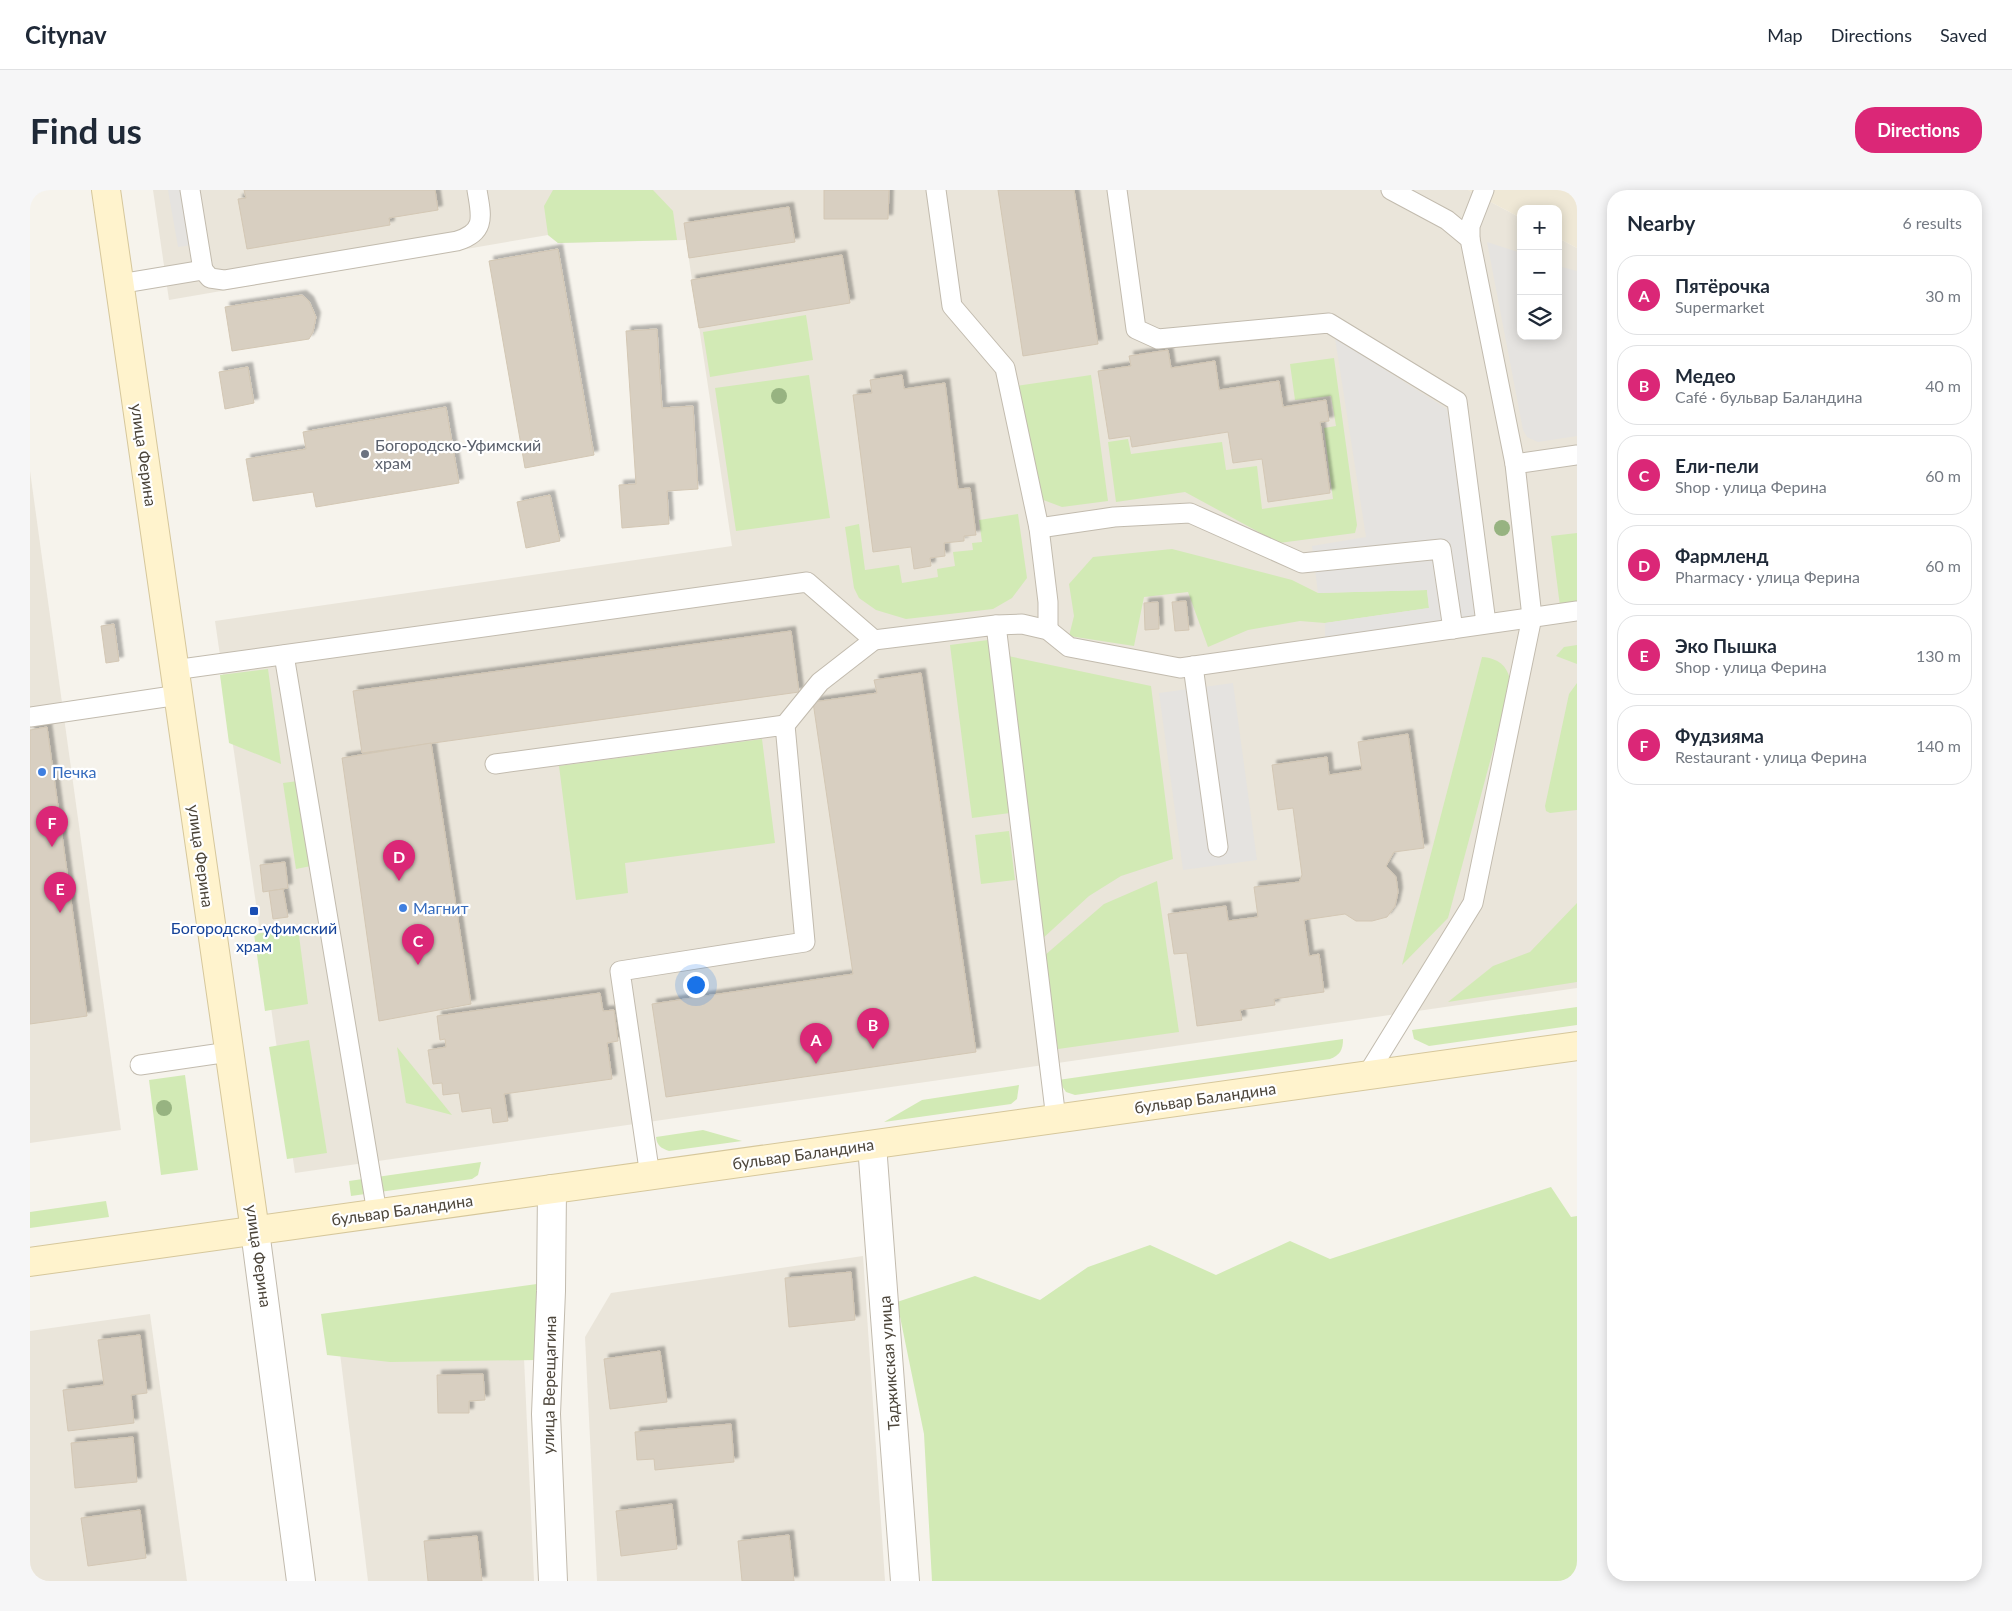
<!DOCTYPE html>
<html lang="en">
<head>
<meta charset="utf-8">
<style>
  body { margin:0; font-family:Lato,sans-serif; background:#f6f6f7; color:#1f2937 }
  .controls { position:absolute; right:15px; top:15px; display:grid; overflow:hidden; border-radius:10px; box-shadow:0 2px 12px #0003 }
  .controls button { width:45px; height:45px; display:grid; place-items:center; padding:0; border:0; border-bottom:1px solid #e0e1e3; background:#fff; color:#1f2937; font:25px sans-serif }
  .you { position:absolute; left:665px; top:794px; width:18px; height:18px; margin:-12px; border:4px solid #fff; border-radius:50%; background:#1a73e8; box-shadow:0 0 0 8px #1a73e833 }
  .badge { display:grid; place-items:center; width:32px; height:32px; border-radius:50%; background:#db2777; color:#fff; font-size:16px; font-weight:700 }
  .pin { position:absolute; translate:-50% -41px; filter:drop-shadow(0 1px 2px #0008) }
  .pin::after { content:''; position:absolute; top:26px; width:18px; height:15px; background:inherit; clip-path:polygon(0 0,100% 0,50% 100%) }
  .list { margin:0; padding:0; list-style:none }
  h2 { display:flex; justify-content:space-between; align-items:center; height:65px; margin:0; padding:0 20px; font-size:21px }
  h2 small { font-size:16px; font-weight:400; color:#747a83 }
  .list li { display:grid; grid-template-columns:32px 1fr auto; gap:15px; align-items:center; box-sizing:border-box; height:80px; margin:0 10px 10px; padding:0 10px; border:1px solid #e0e1e3; border-radius:20px }
  .list b { display:block; font-size:19px; white-space:nowrap }
  .list p { margin:0; font-size:16px; white-space:nowrap; color:#747a83 }
  .list em { font-size:16px; font-style:normal; color:#747a83 }
  .icon { flex:none; width:28px; height:28px; fill:none; stroke:currentColor; stroke-width:2; stroke-linecap:round; stroke-linejoin:round }
  .map { position:relative; flex:none; width:1547px; height:1391px; overflow:hidden; border-radius:20px }
  header { display:flex; align-items:center; gap:30px; box-sizing:border-box; height:70px; padding:0 25px; background:#fff; border-bottom:1px solid #e0e1e3 }
  header strong { font-size:24px }
  nav { display:flex; gap:28px; margin-inline-start:auto; font-size:18px }
  .intro { display:flex; align-items:center; justify-content:space-between; box-sizing:border-box; height:120px; padding:0 30px }
  h1 { margin:0; font-size:35px }
  .button { padding:12px 22px; border-radius:20px; background:#db2777; color:#fff; font-size:18px; font-weight:700 }
  main { display:flex; gap:30px; padding:0 30px }
  aside { flex:1; background:#fff; border-radius:20px; box-shadow:0 2px 12px #0003 }
  .map>svg:first-child { display:block }
  .residential { fill:#eae5da }
  .education { fill:#efe8d6 }
  .green { fill:#d2eab5 }
  .parking { fill:#e5e3e0 }
  .building { fill:#d8cfc1; stroke:#d3c7b4; filter:url(#shadow) }
  .lines { fill:none; stroke-linecap:round; stroke-linejoin:round }
  .service-casing { stroke:#c2bbae; stroke-width:21 }
  .minor-casing { stroke:#c2bbae; stroke-width:30 }
  .tertiary-casing { stroke:#c2bbae; stroke-width:30 }
  .secondary-casing { stroke:#d6c79b; stroke-width:30 }
  .service { stroke:#fff; stroke-width:19 }
  .minor { stroke:#fff; stroke-width:28 }
  .tertiary { stroke:#fff; stroke-width:28 }
  .secondary { stroke:#fff3cd; stroke-width:28 }
  .tree { fill:#97b381 }
  .worship-dot { fill:#6b7280; stroke:#fff; stroke-width:2 }
  .shop-dot { fill:#3f7fe0; stroke:#fff; stroke-width:2 }
  .transit-dot { fill:#1a4fb4; stroke:#fff; stroke-width:2 }
  .labels { text-anchor:middle; stroke-width:4.5; stroke-linejoin:round; paint-order:stroke }
  .worship-label { font-size:16px; fill:#5b616d; stroke:#fff; text-anchor:start }
  .street-label { font-size:16px; fill:#4b4439; stroke:#fff }
  .shop-label { font-size:16px; fill:#366cbe; stroke:#fff; text-anchor:start }
  .transit-label { font-size:16px; fill:#164399; stroke:#fff }
</style>
</head>
<body>
<header>
<strong>Citynav</strong>
<nav><a>Map</a><a>Directions</a><a>Saved</a></nav>
</header>
<div class="intro"><h1>Find us</h1><a class="button">Directions</a></div>
<main>
<div class="map">
<svg width="1547" height="1391" viewBox="0 0 1547 1391">
  <defs>
    <filter id="shadow"><feDropShadow dx="4.5" dy="-4.5" stdDeviation="1" flood-color="#0004"/></filter>
  </defs>
  <rect width="100%" height="100%" fill="#f6f3ec"/>
  <!-- residential -->
  <g class="residential">
    <path d="M123,0h1315l53,28v118h37v-98l19,10v740l-1282,185 -80,-552 517,-75 -46,-306 -128,3 -10,-8 -379,65z"/>
    <path d="M0,281l91,659 -91,13z"/>
    <path d="M833,1066l22,325h-288l-12,-244 26,-44z"/>
    <path d="M492,1123l12,268h-166l-30,-244z"/>
    <path d="M120,1124l37,267h-157v-250z"/>
  </g>
  <!-- education -->
  <path class="education" d="M1438,0h109v58l-19,-10v-29h-37v9z"/>
  <!-- green -->
  <g class="green">
    <path d="M523,0h100l20,21 4,29 -119,3 -10,-8 -4,-29z"/>
    <path d="M776,125l7,45 -103,17 -7,-45z"/>
    <path d="M1304,168l23,167 -2,8 -76,10 -94,-51 -69,10 -8,-60 20,-3 3,15 91,-12 4,28 31,-4 5,43 71,-10 -9,-71 12,-2 -5,-30 -36,4 -5,-36z"/>
    <path d="M779,185l21,143 -94,13 -21,-143z"/>
    <path d="M1061,185l17,126 -46,6 -24,-9 -22,-112z"/>
    <path d="M988,324l9,64 -15,20 -19,11 -87,10 -30,-9 -17,-12 -5,-10 -9,-61 14,-3 6,46 34,-5 3,18 36,-6 -1,-8 18,-3 -2,-14 20,-2 -1,-7 10,-1 -3,-22z"/>
    <path d="M1547,343v71l-17,2 -9,-70z"/>
    <path d="M1142,359l120,31 26,13 109,-3 2,18 -104,15 -25,-2 -52,9 -40,17 -20,-55 -44,5 -10,49 -65,-10 5,-20 -5,-32 24,-27z"/>
    <path d="M958,450l22,173 -38,5 -22,-173z"/>
    <path d="M1547,455v19l-21,-8 8,-9z"/>
    <path d="M978,466l143,30 22,173 -52,17 -32,20 -48,44z"/>
    <path d="M1452,467c18,1 29,12 28,30l-62,231 -46,47z"/>
    <path d="M238,479l13,95 -52,-21 -9,-68z"/>
    <path d="M1547,493v127l-27,3 -4,-2 -1,-5 24,-112z"/>
    <path d="M732,549l13,104 -150,20 3,30 -52,7 -17,-134z"/>
    <path d="M268,591l13,85 -15,3 -13,-86z"/>
    <path d="M979,641l6,49 -34,4 -6,-49z"/>
    <path d="M1127,691l22,151 -121,17 -14,-93 60,-52z"/>
    <path d="M1547,713v79l-129,20 45,-36 37,-14z"/>
    <path d="M268,738l10,76 -43,7 -11,-77z"/>
    <path d="M1547,817v18l-148,21 -15,-7 -2,-9z"/>
    <path d="M1313,849c0,11 -3,16 -13,20l-255,36 -9,-3 -8,-12z"/>
    <path d="M279,850l18,113 -40,6 -18,-112z"/>
    <path d="M367,857l55,68 -46,-12z"/>
    <path d="M155,885l13,95 -37,5 -12,-95z"/>
    <path d="M989,895l-2,14 -6,5 -127,18 38,-22z"/>
    <path d="M673,940l39,11 -73,10c-8,-3 -12,-5 -13,-14z"/>
    <path d="M451,972l-3,13 -6,4 -121,17 -2,-15z"/>
    <path d="M1521,997l20,30 6,-1v365h-645l-8,-147 -27,-132 78,-26 65,24 48,-33 62,-22 66,30 74,-34 40,18z"/>
    <path d="M76,1011l3,16 -79,11v-16z"/>
    <path d="M514,1093l-7,77 -147,2 -63,-7 -6,-41z"/>
  </g>
  <!-- parking -->
  <g class="parking">
    <path d="M138,0h15l9,55 -14,2z"/>
    <path d="M1457,52l34,11v83h37v-70l19,5v165l-39,6 -11,-5 -4,-7z"/>
    <path d="M1305,148l112,71 33,208 -155,25v-19l104,-15 -2,-18 -109,3 -6,-47 54,-9z"/>
    <path d="M1203,493l24,177 -74,10 -24,-177z"/>
  </g>
  <!-- building -->
  <g class="building">
    <path d="M214,0h191l3,20 -49,8 1,7 -143,24 -9,-50 8,-1z"/>
    <path d="M794,0h65l-1,29h-64z"/>
    <path d="M968,0h76l24,154 -75,12z"/>
    <path d="M759,17l6,35 -106,16 -5,-35z"/>
    <path d="M528,59l36,206 -69,13 -36,-207z"/>
    <path d="M812,65l8,48 -151,25 -8,-48z"/>
    <path d="M272,105l7,6 7,16 -3,15 -4,7 -77,12 -7,-44z"/>
    <path d="M627,139l5,79 31,-2 5,83 -31,2 2,33 -47,4 -3,-43 17,-1 -10,-153z"/>
    <path d="M1138,160l3,18 44,-7 4,29 60,-9 4,26 43,-7 3,21 -9,1 10,71 -62,9 -6,-43 -29,4 -5,-31 -96,15 -2,-11 -21,3 -11,-68 33,-5 -2,-10z"/>
    <path d="M218,177l6,36 -29,6 -6,-37z"/>
    <path d="M872,185l2,14 41,-6 13,106 12,-1 6,47 -12,1v5l-20,2 1,13 -15,2 1,8 -17,3 -3,-22 -38,5 -20,-157 19,-2 -2,-13z"/>
    <path d="M416,217l13,76 -143,24 -3,-15 -60,9 -7,-42 60,-10 -3,-17z"/>
    <path d="M520,305l10,46 -34,7 -9,-46z"/>
    <path d="M1156,411l3,29 -14,1 -3,-29z"/>
    <path d="M1128,412l1,27 -14,1 -1,-27z"/>
    <path d="M84,434l5,37 -13,2 -5,-37z"/>
    <path d="M761,441l8,61 -437,61 -9,-62z"/>
    <path d="M891,483l55,379 -310,45 -14,-93 201,-30 -40,-272 64,-9 -3,-13z"/>
    <path d="M17,537l40,289 -57,8v-294z"/>
    <path d="M1378,544l16,114 -30,4 -8,14 10,11 2,15 -3,14 -8,11 -15,4h-16l-11,-7 -41,6 5,36 10,-2 5,38 -50,7 1,6 -35,5 2,10 -45,6 -10,-73 -13,1 -6,-40 58,-8 2,15 30,-4 -4,-30 45,-5 3,-7 -9,-67 -15,2 -6,-45 55,-8 2,18 33,-5 -4,-28z"/>
    <path d="M401,553l40,261 -92,17 -37,-263z"/>
    <path d="M255,672l3,26 -25,4 -3,-27z"/>
    <path d="M253,699l5,28 -15,2 -4,-28z"/>
    <path d="M570,803l3,18 11,-1 4,31 -11,2 5,36 -108,15 4,27 -15,2 -2,-15 -29,4 -3,-19 -16,2 -1,-12 -9,1 -5,-34 18,-3 -1,-8 -5,1 -3,-24z"/>
    <path d="M821,1082l4,48 -66,7 -4,-49z"/>
    <path d="M110,1145l7,58 -16,2 3,28 -66,8 -5,-41 41,-5 -6,-45z"/>
    <path d="M630,1161l7,51 -57,7 -6,-50z"/>
    <path d="M453,1184l2,26 -16,1v12h-31l-1,-38z"/>
    <path d="M701,1234l3,38 -79,8 -1,-11 -17,1 -2,-28z"/>
    <path d="M103,1247l4,45 -62,6 -4,-45z"/>
    <path d="M642,1314l5,45 -56,7 -5,-45z"/>
    <path d="M110,1320l6,48 -58,8 -7,-48z"/>
    <path d="M759,1345l5,46h-52l-4,-40z"/>
    <path d="M447,1346l5,45h-54l-4,-40z"/>
  </g>
  <g class="lines">
    <!-- service casing -->
    <g class="service-casing">
      <g id="service">
        <path d="M160,0l13,80"/>
        <path d="M906,0l16,116 53,62 34,160 9,74v28"/>
        <path d="M1087,0l19,139 22,10 171,-16 128,78 29,222"/>
        <path d="M1361,0l56,30 23,19 45,225"/>
        <path d="M1440,49v-13l14,-36"/>
        <path d="M89,94l84,-14 7,8 14,2 233,-39c30,-9 24,-26 20,-51"/>
        <path d="M1009,338l75,-11 76,-4 112,50 139,-14 12,80"/>
        <path d="M966,435l26,-1 26,6 21,17 111,21 397,-57"/>
        <path d="M254,465l93,558"/>
        <path d="M1163,476l25,181"/>
        <path d="M144,480l633,-88 67,58 122,-15 60,494"/>
        <path d="M0,527l149,-22"/>
        <path d="M755,535l35,-43 54,-42"/>
        <path d="M465,574l290,-39 20,217 -185,29 30,205"/>
        <path d="M110,875l89,-13"/>
        <path d="M1337,885l106,-172 59,-286 -17,-153 62,-9"/>
      </g>
    </g>
    <!-- minor casing -->
    <g class="minor-casing">
      <g id="minor">
        <path d="M842,955l33,436"/>
        <path d="M522,999l-1,102 -5,123 7,167"/>
      </g>
    </g>
    <!-- tertiary casing -->
    <g class="tertiary-casing">
      <path id="tertiary" d="M225,1041l46,350"/>
    </g>
    <!-- secondary casing -->
    <g class="secondary-casing">
      <g id="secondary">
        <path d="M76,0l149,1041"/>
        <path d="M0,1072l1547,-216"/>
      </g>
    </g>
    <!-- service -->
    <use href="#service" class="service"/>
    <!-- minor -->
    <use href="#minor" class="minor"/>
    <!-- tertiary -->
    <use href="#tertiary" class="tertiary"/>
    <!-- secondary -->
    <use href="#secondary" class="secondary"/>
  </g>
  <!-- trees -->
  <g class="tree">
    <circle cx="749" cy="206" r="8"/>
    <circle cx="1472" cy="338" r="8"/>
    <circle cx="134" cy="918" r="8"/>
  </g>
  <!-- markers -->
  <circle class="worship-dot" cx="335" cy="264" r="5"/>
  <g class="shop-dot">
    <circle cx="12" cy="582" r="5"/>
    <circle cx="373" cy="718" r="5"/>
  </g>
  <rect class="transit-dot" x="219" y="716" width="10" height="10" rx="2.5"/>
  <g class="labels">
    <!-- worship labels -->
    <g class="worship-label">
      <text x="345" y="261">Богородско-Уфимский<tspan x="345" dy="18">храм</tspan></text>
    </g>
    <!-- street labels -->
    <g class="street-label">
      <text transform="translate(114 265) rotate(82)" y="6">улица Ферина</text>
      <text transform="translate(171 666) rotate(82)" y="6">улица Ферина</text>
      <text transform="translate(1175 908) rotate(-8)" y="6">бульвар Баландина</text>
      <text transform="translate(773 964) rotate(-8)" y="6">бульвар Баландина</text>
      <text transform="translate(372 1020) rotate(-8)" y="6">бульвар Баландина</text>
      <text transform="translate(229 1066) rotate(82)" y="6">улица Ферина</text>
      <text transform="translate(859 1173) rotate(-94)" y="6">Таджикская улица</text>
      <text transform="translate(519 1195) rotate(-89)" y="6">улица Верещагина</text>
    </g>
    <!-- shop labels -->
    <g class="shop-label">
      <text x="22" y="588">Печка</text>
      <text x="383" y="724">Магнит</text>
    </g>
    <!-- transit labels -->
    <g class="transit-label">
      <text x="224" y="744">Богородско-уфимский<tspan x="224" dy="18">храм</tspan></text>
    </g>
  </g>
</svg>
<div class="controls">
<button>+</button>
<button>−</button>
<button><svg class="icon" aria-label="layers" viewBox="0 0 24 24"><path d="M12 4l9 5-9 5-9-5zM3 14l9 5 9-5"/></svg></button>
</div>
<div class="you"></div>
<div class="pin badge" style="left:786px;top:874px">A</div>
<div class="pin badge" style="left:843px;top:859px">B</div>
<div class="pin badge" style="left:388px;top:775px">C</div>
<div class="pin badge" style="left:369px;top:691px">D</div>
<div class="pin badge" style="left:30px;top:723px">E</div>
<div class="pin badge" style="left:22px;top:657px">F</div>
</div>
<aside>
<h2>Nearby<small>6 results</small></h2>
<ul class="list">
<li><span class="badge">A</span><div><b>Пятёрочка</b><p>Supermarket</p></div><em>30 m</em></li>
<li><span class="badge">B</span><div><b>Медео</b><p>Café · бульвар Баландина</p></div><em>40 m</em></li>
<li><span class="badge">C</span><div><b>Ели-пели</b><p>Shop · улица Ферина</p></div><em>60 m</em></li>
<li><span class="badge">D</span><div><b>Фармленд</b><p>Pharmacy · улица Ферина</p></div><em>60 m</em></li>
<li><span class="badge">E</span><div><b>Эко Пышка</b><p>Shop · улица Ферина</p></div><em>130 m</em></li>
<li><span class="badge">F</span><div><b>Фудзияма</b><p>Restaurant · улица Ферина</p></div><em>140 m</em></li>
</ul>
</aside>
</main>
</body>
</html>
